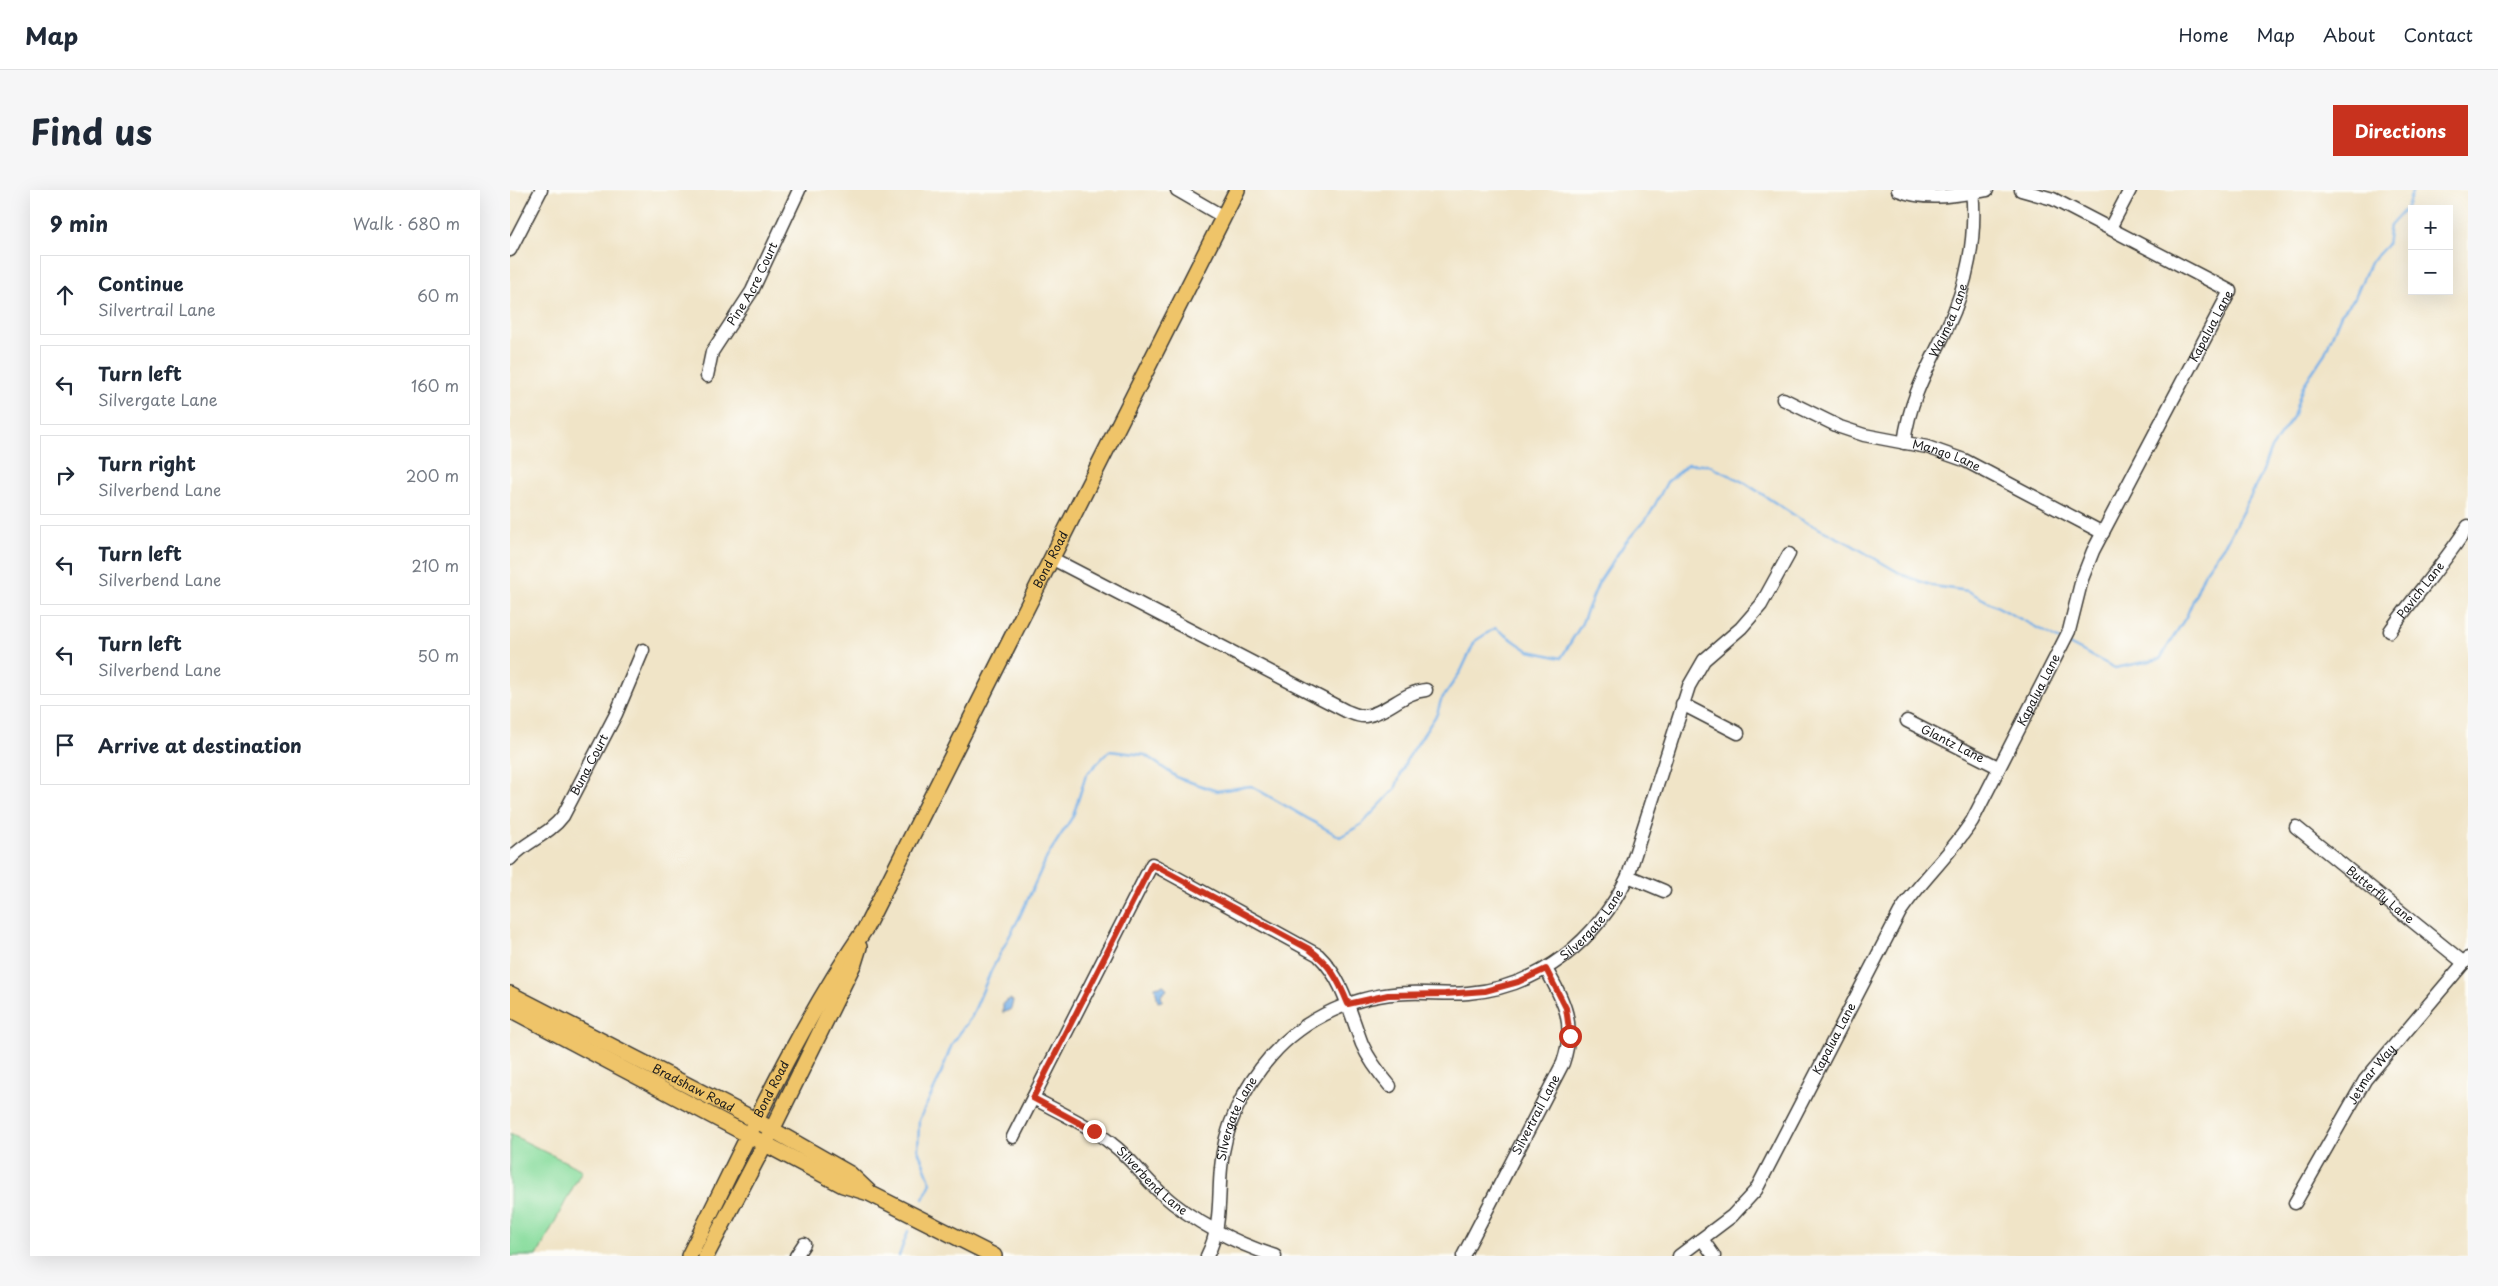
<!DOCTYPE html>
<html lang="en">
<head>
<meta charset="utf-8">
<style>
  body { margin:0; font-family:"Playpen Sans",sans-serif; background:#f6f6f7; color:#1f2937 }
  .controls { position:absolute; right:15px; top:15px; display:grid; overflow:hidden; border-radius:0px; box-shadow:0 5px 20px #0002 }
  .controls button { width:45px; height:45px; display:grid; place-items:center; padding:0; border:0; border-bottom:1px solid #e0e1e3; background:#fff; color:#1f2937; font:25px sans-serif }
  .stop { position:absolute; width:15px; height:15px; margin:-11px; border:4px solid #c8321e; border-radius:50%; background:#fff }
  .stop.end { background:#c8321e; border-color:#fff; box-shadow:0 1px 5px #0008 }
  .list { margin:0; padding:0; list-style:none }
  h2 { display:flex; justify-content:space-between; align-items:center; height:65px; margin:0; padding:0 20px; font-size:21px }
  h2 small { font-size:16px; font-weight:400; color:#747a83 }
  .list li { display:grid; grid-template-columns:32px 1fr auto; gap:15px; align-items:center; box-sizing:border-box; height:80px; margin:0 10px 10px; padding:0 10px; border:1px solid #e0e1e3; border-radius:0px }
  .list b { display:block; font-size:19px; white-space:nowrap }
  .list p { margin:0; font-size:16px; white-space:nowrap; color:#747a83 }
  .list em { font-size:16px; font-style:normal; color:#747a83 }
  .icon { flex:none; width:28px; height:28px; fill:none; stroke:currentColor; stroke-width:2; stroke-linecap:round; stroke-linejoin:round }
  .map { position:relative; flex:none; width:1958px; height:1066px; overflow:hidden; border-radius:0px }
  header { display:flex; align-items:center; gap:30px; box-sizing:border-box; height:70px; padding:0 25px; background:#fff; border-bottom:1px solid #e0e1e3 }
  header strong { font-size:24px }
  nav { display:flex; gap:28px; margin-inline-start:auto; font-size:18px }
  .intro { display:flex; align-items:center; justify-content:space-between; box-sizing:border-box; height:120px; padding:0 30px }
  h1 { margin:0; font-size:35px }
  .button { padding:12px 22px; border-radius:0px; background:#c8321e; color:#fff; font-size:18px; font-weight:700 }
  main { display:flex; gap:30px; padding:0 30px }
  aside { flex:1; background:#fff; border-radius:0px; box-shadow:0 5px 20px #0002 }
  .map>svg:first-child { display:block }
  .garden { fill:#8add9f; stroke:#537c5e }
  .water { fill:#77b0e7; stroke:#4a6682 }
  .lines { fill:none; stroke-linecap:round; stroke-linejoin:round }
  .stream { stroke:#77b0e7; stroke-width:2.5 }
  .minor-casing { stroke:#3c3a36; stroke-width:15 }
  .major-casing { stroke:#3c3a36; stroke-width:18 }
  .minor { stroke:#fff; stroke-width:12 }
  .major { stroke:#efc469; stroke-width:15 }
  .route { stroke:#c8321e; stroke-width:6 }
  .labels { text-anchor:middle; stroke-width:4.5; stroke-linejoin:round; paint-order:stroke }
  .street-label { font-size:12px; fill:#1c1c1c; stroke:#fdfcf7 }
</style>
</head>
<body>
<header>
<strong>Map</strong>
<nav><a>Home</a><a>Map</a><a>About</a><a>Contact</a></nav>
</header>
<div class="intro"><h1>Find us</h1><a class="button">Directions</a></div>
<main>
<aside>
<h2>9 min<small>Walk · 680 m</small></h2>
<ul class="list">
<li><svg class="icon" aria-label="ahead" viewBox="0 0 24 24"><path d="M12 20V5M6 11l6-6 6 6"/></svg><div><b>Continue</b><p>Silvertrail Lane</p></div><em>60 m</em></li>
<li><svg class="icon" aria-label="left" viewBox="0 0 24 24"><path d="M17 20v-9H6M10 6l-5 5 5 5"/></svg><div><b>Turn left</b><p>Silvergate Lane</p></div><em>160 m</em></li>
<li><svg class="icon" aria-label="right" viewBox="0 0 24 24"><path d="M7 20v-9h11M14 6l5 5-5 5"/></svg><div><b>Turn right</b><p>Silverbend Lane</p></div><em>200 m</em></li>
<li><svg class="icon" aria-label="left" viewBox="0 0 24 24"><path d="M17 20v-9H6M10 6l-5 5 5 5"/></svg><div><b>Turn left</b><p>Silverbend Lane</p></div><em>210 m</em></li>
<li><svg class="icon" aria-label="left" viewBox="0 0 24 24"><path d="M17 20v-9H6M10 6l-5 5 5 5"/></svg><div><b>Turn left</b><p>Silverbend Lane</p></div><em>50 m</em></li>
<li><svg class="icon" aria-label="arrive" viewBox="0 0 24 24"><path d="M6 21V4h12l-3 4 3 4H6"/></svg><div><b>Arrive at destination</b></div></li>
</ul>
</aside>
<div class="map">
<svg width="1958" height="1066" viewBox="0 0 1958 1066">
  <rect width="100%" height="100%" fill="#fdfcf7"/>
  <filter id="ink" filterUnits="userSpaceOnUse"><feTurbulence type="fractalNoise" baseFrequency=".02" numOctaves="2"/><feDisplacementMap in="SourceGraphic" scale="10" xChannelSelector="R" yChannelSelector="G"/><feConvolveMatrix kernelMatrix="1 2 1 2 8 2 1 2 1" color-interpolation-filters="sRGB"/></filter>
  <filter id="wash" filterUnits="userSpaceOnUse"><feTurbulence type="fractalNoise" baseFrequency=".0096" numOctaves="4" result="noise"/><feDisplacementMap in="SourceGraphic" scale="20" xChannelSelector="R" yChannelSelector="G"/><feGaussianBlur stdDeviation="1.12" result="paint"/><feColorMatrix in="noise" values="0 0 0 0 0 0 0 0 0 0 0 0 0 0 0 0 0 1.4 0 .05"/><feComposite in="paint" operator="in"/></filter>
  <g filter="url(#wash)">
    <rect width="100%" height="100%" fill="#f0e4c7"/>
    <!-- garden -->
    <path class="garden" d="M0,944l72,36 -45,86h-27z"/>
    <!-- water -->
    <g class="water">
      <path d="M654,795l3,5 -6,5 1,6 -4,1 -3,-15z"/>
      <path d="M500,809l3,2 -2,8 -8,4v-10z"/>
    </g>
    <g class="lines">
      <!-- stream -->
      <g class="stream">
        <path d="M1557,453l48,25 45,-9 27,-44 18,-43 22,-31 34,-65 9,-26 23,-33 10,-31 22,-33 16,-39 13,-15 16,-36 17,-18 3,-19 17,-19 6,-17"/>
        <path d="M413,1009l8,-16 -13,-33 1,-30 19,-39 14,-37 20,-28 19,-45 28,-53 29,-63 25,-39 13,-41 23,-24 36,4 33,23 39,13 34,-5 89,51 22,-13 33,-35 11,-28 31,-47 4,-14 20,-29 14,-30 20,-13 34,23 32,7 20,-33 18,-43 26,-39 25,-29 17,-32 21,-18 20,1 37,18 55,36 50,25 53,31 30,11 35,5 92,49"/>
        <path d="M389,1066l9,-25"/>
      </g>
    </g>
  </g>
  <g filter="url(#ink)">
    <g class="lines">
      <!-- minor casing -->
      <g class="minor-casing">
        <g id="minor">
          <path d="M667,0l45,26"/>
          <path d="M1388,0c30,12 58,5 89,0"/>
          <path d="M1600,38l20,-38"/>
          <path d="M0,60l31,-60"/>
          <path id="s1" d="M197,186l5,-24 40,-61 47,-101"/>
          <path id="s2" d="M1273,209l57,28 24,8 63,12 37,13 139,73"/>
          <path id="s3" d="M1394,253c6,-46 24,-75 43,-115 20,-42 30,-91 25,-138"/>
          <path d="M541,368l295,153c6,2 13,6 19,5 22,-3 38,-24 61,-26"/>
          <path id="s4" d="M1880,441c25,-36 55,-68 78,-105"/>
          <path d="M1172,514l56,29"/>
          <path id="s5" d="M1397,531l91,46"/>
          <path id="s6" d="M1786,637l168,136"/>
          <path id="s7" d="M0,669c16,-18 39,-24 53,-43l53,-102 27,-64"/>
          <path d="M1118,686l36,15"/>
          <path id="s8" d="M523,908c26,14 55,27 79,46 19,14 32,34 49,49 31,28 74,50 114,63"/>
          <path d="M503,947l139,-273 166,91c25,24 32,58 44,89 7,16 17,29 28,42"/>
          <path id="s9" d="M1785,1013l70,-123 103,-122"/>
          <path d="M1192,1049l12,17"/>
          <path d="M286,1066l8,-12"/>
          <path id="s10" d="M697,1066c15,-29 11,-57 14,-88 3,-42 23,-81 50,-112 34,-39 86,-62 137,-63 20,-1 40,2 60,0 73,-6 129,-53 160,-117l61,-190 15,-26 37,-32 20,-23 28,-51"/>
          <path id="s11" d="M953,1066l100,-193c13,-39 2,-60 -17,-94"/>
          <path id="s12" d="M1169,1066l53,-40 24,-26 144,-278c22,-33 51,-58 72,-91l97,-190 13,-52 11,-28 137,-260 -177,-92 -32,-9"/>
        </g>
      </g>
      <!-- major casing -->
      <g class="major-casing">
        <g id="major">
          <path id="s13" d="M0,804l247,127 93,53 19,18"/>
          <path d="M0,819l333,176 26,8 125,63"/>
          <path id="s14" d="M179,1066c56,-111 106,-225 176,-327l372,-739"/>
          <path d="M196,1066l66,-126 82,-167 5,-16"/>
        </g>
      </g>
      <!-- minor -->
      <use href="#minor" class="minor"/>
      <!-- major -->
      <use href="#major" class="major"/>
    </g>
  </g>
  <g class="lines" filter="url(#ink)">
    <!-- route -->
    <path class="route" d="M584,941l-61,-33 119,-234 157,85c21,15 30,32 39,55l40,-9 57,-1 40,-3 33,-9 28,-13 20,39 4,28"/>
  </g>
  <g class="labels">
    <!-- street labels -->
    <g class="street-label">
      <text dy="4" stroke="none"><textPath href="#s1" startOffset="104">Pine Acre Court</textPath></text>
      <text dy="4" stroke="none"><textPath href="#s3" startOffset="131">Waimea Lane</textPath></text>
      <text dy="4" stroke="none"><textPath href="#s12" startOffset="1082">Kapalua Lane</textPath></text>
      <text dy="4" stroke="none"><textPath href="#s2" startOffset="174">Mango Lane</textPath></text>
      <text dy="4" stroke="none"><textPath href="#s14" startOffset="785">Bond Road</textPath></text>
      <text dy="4" stroke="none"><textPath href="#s4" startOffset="51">Pavich Lane</textPath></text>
      <text dy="4" stroke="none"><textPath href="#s12" startOffset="678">Kapalua Lane</textPath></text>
      <text dy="4" stroke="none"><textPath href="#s5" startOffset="51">Glantz Lane</textPath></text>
      <text dy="4" stroke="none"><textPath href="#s7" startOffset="126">Buna Court</textPath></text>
      <text dy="4" stroke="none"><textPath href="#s6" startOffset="108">Butterfly Lane</textPath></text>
      <text dy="4" stroke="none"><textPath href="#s10" startOffset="576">Silvergate Lane</textPath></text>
      <text dy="4" stroke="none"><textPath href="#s12" startOffset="272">Kapalua Lane</textPath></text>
      <text dy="4" stroke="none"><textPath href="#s9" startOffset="150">Jetmar Way</textPath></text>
      <text dy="4" stroke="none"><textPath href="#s13" startOffset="206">Bradshaw Road</textPath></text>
      <text dy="4" stroke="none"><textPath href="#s14" startOffset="186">Bond Road</textPath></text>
      <text dy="4" stroke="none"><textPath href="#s11" startOffset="159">Silvertrail Lane</textPath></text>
      <text dy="4" stroke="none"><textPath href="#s10" startOffset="142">Silvergate Lane</textPath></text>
      <text dy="4" stroke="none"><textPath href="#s8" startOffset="146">Silverbend Lane</textPath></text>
    </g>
  </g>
</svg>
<div class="controls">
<button>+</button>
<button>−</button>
</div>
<div class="stop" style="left:1060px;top:846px"></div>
<div class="stop end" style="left:584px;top:941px"></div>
</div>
</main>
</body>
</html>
